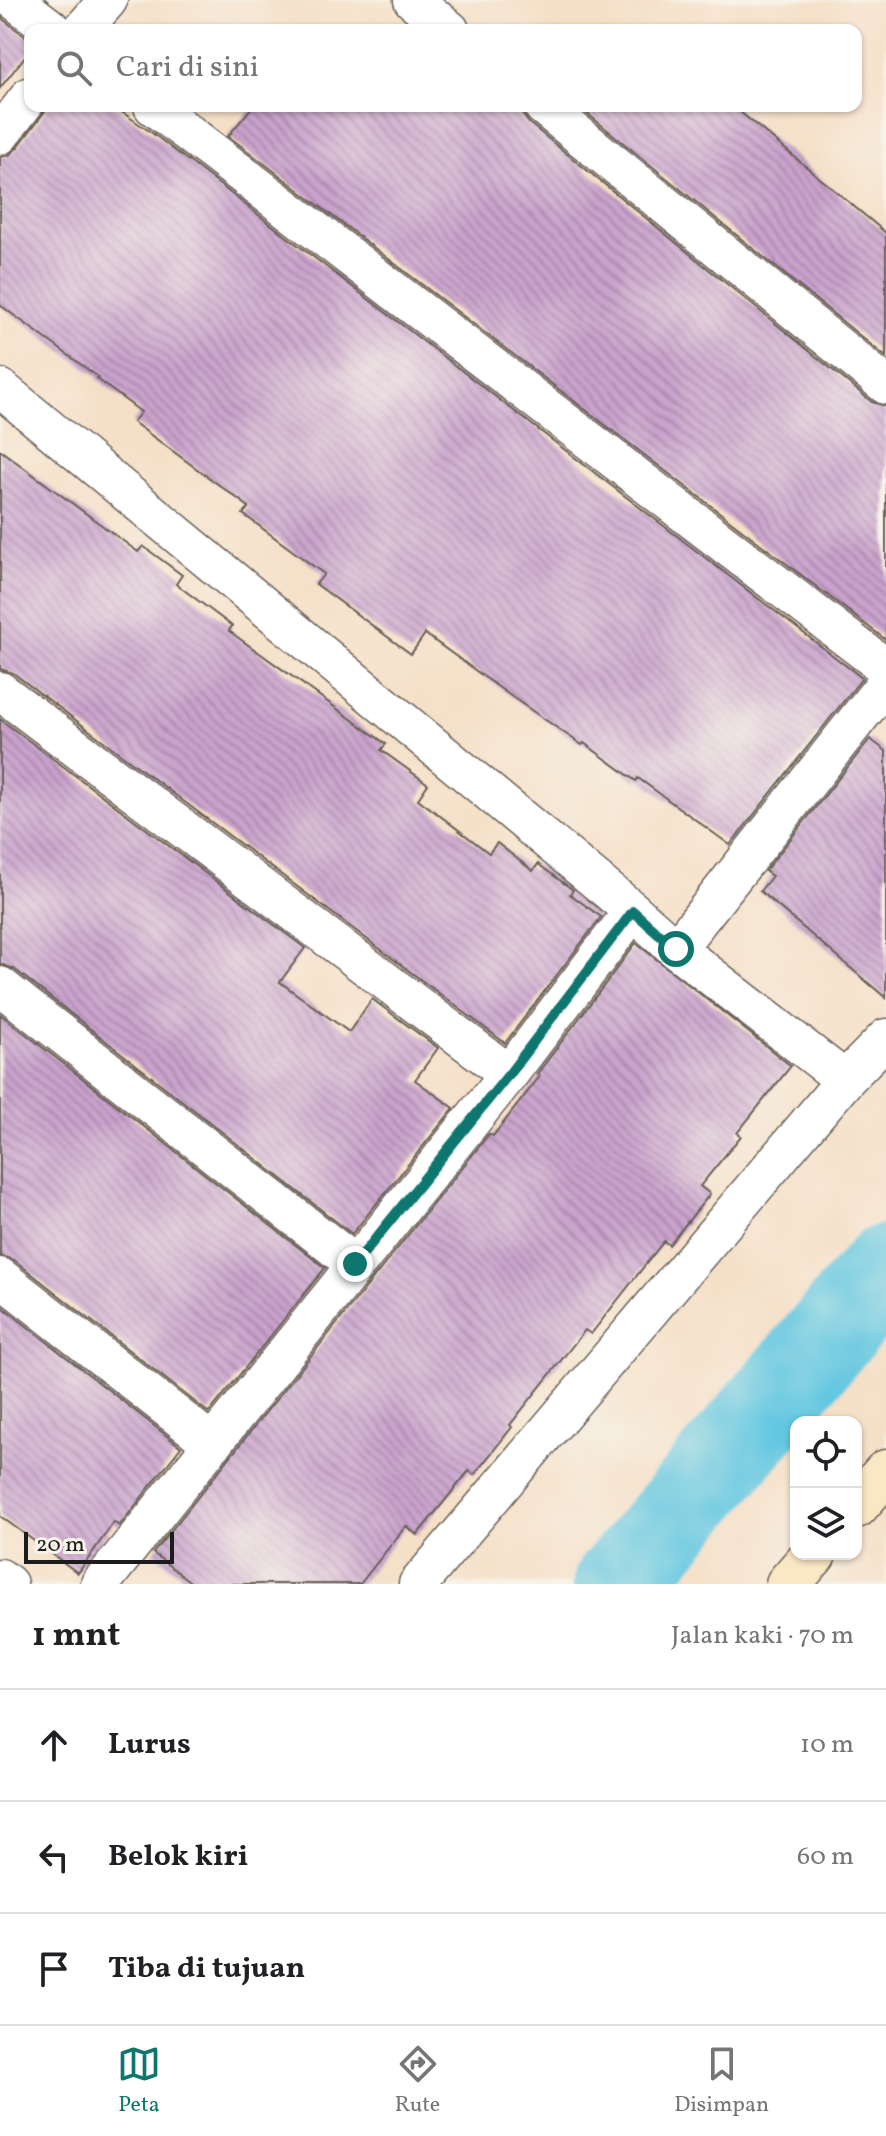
<!DOCTYPE html>
<html lang="id">
<head>
<meta charset="utf-8">
<style>
  body { margin:0; font-family:Vollkorn,serif; background:#f6f6f6; color:#202124 }
  .controls { position:absolute; right:24px; bottom:24px; display:grid; overflow:hidden; border-radius:16px; box-shadow:0 2px 6px #0004 }
  .controls button { width:72px; height:72px; display:grid; place-items:center; padding:0; border:0; border-bottom:2px solid #e0e0e0; background:#fff; color:#202124; font:40px sans-serif }
  .scale { position:absolute; left:24px; bottom:20px; width:150px; box-sizing:border-box; padding-left:8px; border:4px solid #1c1c1c; border-top:0; font-size:22px; line-height:28px; white-space:nowrap; color:#1c1c1c; -webkit-text-stroke:6px #f7f3e8; paint-order:stroke }
  .stop { position:absolute; width:24px; height:24px; margin:-18px; border:6px solid #0f766e; border-radius:50%; background:#fff }
  .stop.end { background:#0f766e; border-color:#fff; box-shadow:0 2px 8px #0008 }
  .list { margin:0; padding:0; list-style:none }
  h2 { display:flex; justify-content:space-between; align-items:center; height:104px; margin:0; padding:0 32px; font-size:34px }
  h2 small { font-size:26px; font-weight:400; color:#757577 }
  .list li { display:grid; grid-template-columns:52px 1fr auto; gap:24px; align-items:center; box-sizing:border-box; height:112px; padding:0 32px; border-top:2px solid #e0e0e0 }
  .list b { display:block; font-size:30px; white-space:nowrap }
  .list em { font-size:26px; font-style:normal; color:#757577 }
  .icon { flex:none; width:44px; height:44px; fill:none; stroke:currentColor; stroke-width:2; stroke-linecap:round; stroke-linejoin:round }
  .map { position:relative; flex:none; width:886px; height:1584px; overflow:hidden }
  .search { position:absolute; background:#fff; box-shadow:0 2px 6px #0004; left:24px; right:24px; top:24px; height:88px; display:flex; align-items:center; gap:20px; box-sizing:border-box; padding:0 28px; border-radius:16px; color:#757577; font-size:30px }
  .sheet { height:440px; background:#fff }
  nav { display:flex; justify-content:space-around; align-items:center; box-sizing:border-box; height:112px; border-top:2px solid #e0e0e0; background:#fff; font-size:22px; color:#757577 }
  nav a { display:grid; justify-items:center; gap:4px }
  nav .on { color:#0f766e }
  .map>svg:first-child { display:block }
  .lines { fill:none; stroke-linecap:round; stroke-linejoin:round }
  .river { stroke:#63c7e1; stroke-width:90 }
  .building { fill:url(#building-back-hatch) }
  .street-casing { stroke:#686058; stroke-width:41 }
  .secondary-casing { stroke:#686058; stroke-width:47 }
  .street { stroke:#fff; stroke-width:38 }
  .secondary { stroke:#fae7c3; stroke-width:44 }
  .route { stroke:#0f766e; stroke-width:10 }
</style>
</head>
<body>
<div class="map">
<svg width="886" height="1584" viewBox="0 0 886 1584">
  <defs>
    <pattern id="building-back-hatch" width="6" height="6" patternUnits="userSpaceOnUse" patternTransform="scale(2)"><rect width="6" height="6" fill="#caa3cd"/><path d="M-1 5l2 2M0 0l6 6M5-1l2 2" fill="none" stroke="#a384a6"/></pattern>
  </defs>
  <rect width="100%" height="100%" fill="#f7f3e8"/>
  <filter id="ink" filterUnits="userSpaceOnUse"><feTurbulence type="fractalNoise" baseFrequency=".0125" numOctaves="2"/><feDisplacementMap in="SourceGraphic" scale="16" xChannelSelector="R" yChannelSelector="G"/><feConvolveMatrix kernelMatrix="1 2 1 2 8 2 1 2 1" color-interpolation-filters="sRGB"/></filter>
  <filter id="wash" filterUnits="userSpaceOnUse"><feTurbulence type="fractalNoise" baseFrequency=".006" numOctaves="4" result="noise"/><feDisplacementMap in="SourceGraphic" scale="32" xChannelSelector="R" yChannelSelector="G"/><feGaussianBlur stdDeviation="1.8" result="paint"/><feColorMatrix in="noise" values="0 0 0 0 0 0 0 0 0 0 0 0 0 0 0 0 0 1.4 0 .05"/><feComposite in="paint" operator="in"/></filter>
  <g filter="url(#wash)">
    <rect width="100%" height="100%" fill="#f5dfc6"/>
    <g class="lines">
      <!-- river -->
      <path class="river" d="M618,1584l268,-315"/>
    </g>
    <g id="blocks">
      <!-- building -->
      <g class="building">
        <path d="M0,17l30,23v10l-30,38z"/>
        <path d="M49,106h64l39,27 710,545 -132,167 -92,-67 -2,3 -52,-38 -2,2 -70,-48 -87,-63 -14,20 -95,-70 8,-10 -81,-60 6,-7 -116,-85 8,-10 -44,-33 1,-2 -98,-72v-148l9,-2 8,-7z"/>
        <path d="M253,106h269l1,9 6,8 343,279 14,4v234l-658,-504z"/>
        <path d="M578,106h155l153,127v124z"/>
        <path d="M0,450l138,102 5,-6 39,29 -6,9 56,42 -3,5 157,113 -5,6 47,34 -10,15 71,54 8,-10 36,28 5,-7 35,26 -3,4 31,23 -96,126 -492,-370 -13,-4z"/>
        <path d="M0,719l305,229 -25,34 69,50 23,-33 66,49 -23,32 39,28 -102,126 -338,-265 -14,-5z"/>
        <path d="M870,739l16,12v247l-126,-107 12,-15 -7,-5z"/>
        <path d="M636,943l155,123 -54,67 4,3 -41,50 10,8 -41,51 -5,-4 -73,93 -6,-4 -75,95 2,2 -38,48 -5,-4 -52,64 -11,-9 -46,58h-167l-40,-31 336,-419 4,2 47,-60 -3,-2z"/>
        <path d="M0,1014l325,254 -116,145 -195,-153 -14,-4z"/>
        <path d="M0,1305l181,142 -62,79 -5,-4 -36,51 -78,-57z"/>
      </g>
    </g>
  </g>
  <g filter="url(#ink)">
    <use href="#blocks" fill-opacity="0" stroke="#686058" stroke-width="2"/>
    <g class="lines">
      <!-- street casing -->
      <g class="street-casing">
        <g id="street">
          <path d="M14,0l39,30"/>
          <path d="M413,0l37,30"/>
          <path d="M82,30l26,-30"/>
          <path d="M153,106l733,562"/>
          <path d="M543,106l343,279"/>
          <path d="M0,135l30,-39"/>
          <path d="M0,388l633,523 43,38 169,131"/>
          <path d="M0,691l509,383"/>
          <path d="M676,949l210,-266"/>
          <path d="M0,986l355,278"/>
          <path d="M0,1277l213,167"/>
          <path d="M0,1578l8,6"/>
          <path d="M100,1584l409,-510 124,-163"/>
          <path d="M418,1584l427,-504 41,-42"/>
        </g>
      </g>
      <!-- secondary casing -->
      <g class="secondary-casing">
        <g id="secondary">
          <path d="M856,1506l30,-34"/>
          <path d="M788,1584l26,-30"/>
        </g>
      </g>
      <!-- street -->
      <use href="#street" class="street"/>
      <!-- secondary -->
      <use href="#secondary" class="secondary"/>
    </g>
  </g>
  <g class="lines" filter="url(#ink)">
    <!-- route -->
    <path class="route" d="M355,1264l154,-190 124,-163 43,38"/>
  </g>
</svg>
<div class="controls">
<button><svg class="icon" aria-label="locate" viewBox="0 0 24 24"><circle cx="12" cy="12" r="6"/><path d="M12 2v4M12 18v4M2 12h4M18 12h4"/></svg></button>
<button><svg class="icon" aria-label="layers" viewBox="0 0 24 24"><path d="M12 4l9 5-9 5-9-5zM3 14l9 5 9-5"/></svg></button>
</div>
<div class="scale">20 m</div>
<div class="stop" style="left:676px;top:949px"></div>
<div class="stop end" style="left:355px;top:1264px"></div>
<div class="search"><svg class="icon" aria-label="search" viewBox="0 0 24 24"><circle cx="10" cy="10" r="6"/><path d="M15 15l6 6"/></svg>Cari di sini</div>
</div>
<section class="sheet">
<h2>1 mnt<small>Jalan kaki · 70 m</small></h2>
<ul class="list">
<li><svg class="icon" aria-label="ahead" viewBox="0 0 24 24"><path d="M12 20V5M6 11l6-6 6 6"/></svg><div><b>Lurus</b></div><em>10 m</em></li>
<li><svg class="icon" aria-label="left" viewBox="0 0 24 24"><path d="M17 20v-9H6M10 6l-5 5 5 5"/></svg><div><b>Belok kiri</b></div><em>60 m</em></li>
<li><svg class="icon" aria-label="arrive" viewBox="0 0 24 24"><path d="M6 21V4h12l-3 4 3 4H6"/></svg><div><b>Tiba di tujuan</b></div></li>
</ul>
</section>
<nav>
<a class="on"><svg class="icon" aria-label="map" viewBox="0 0 24 24"><path d="M3 6l6-2 6 2 6-2v14l-6 2-6-2-6 2zM9 4v14M15 6v14"/></svg>Peta</a>
<a><svg class="icon" aria-label="directions" viewBox="0 0 24 24"><path d="M12 3l9 9-9 9-9-9zM9 14v-3h6M13 9l2 2-2 2"/></svg>Rute</a>
<a><svg class="icon" aria-label="saved" viewBox="0 0 24 24"><path d="M7 4h10v16l-5-4-5 4z"/></svg>Disimpan</a>
</nav>
</body>
</html>
